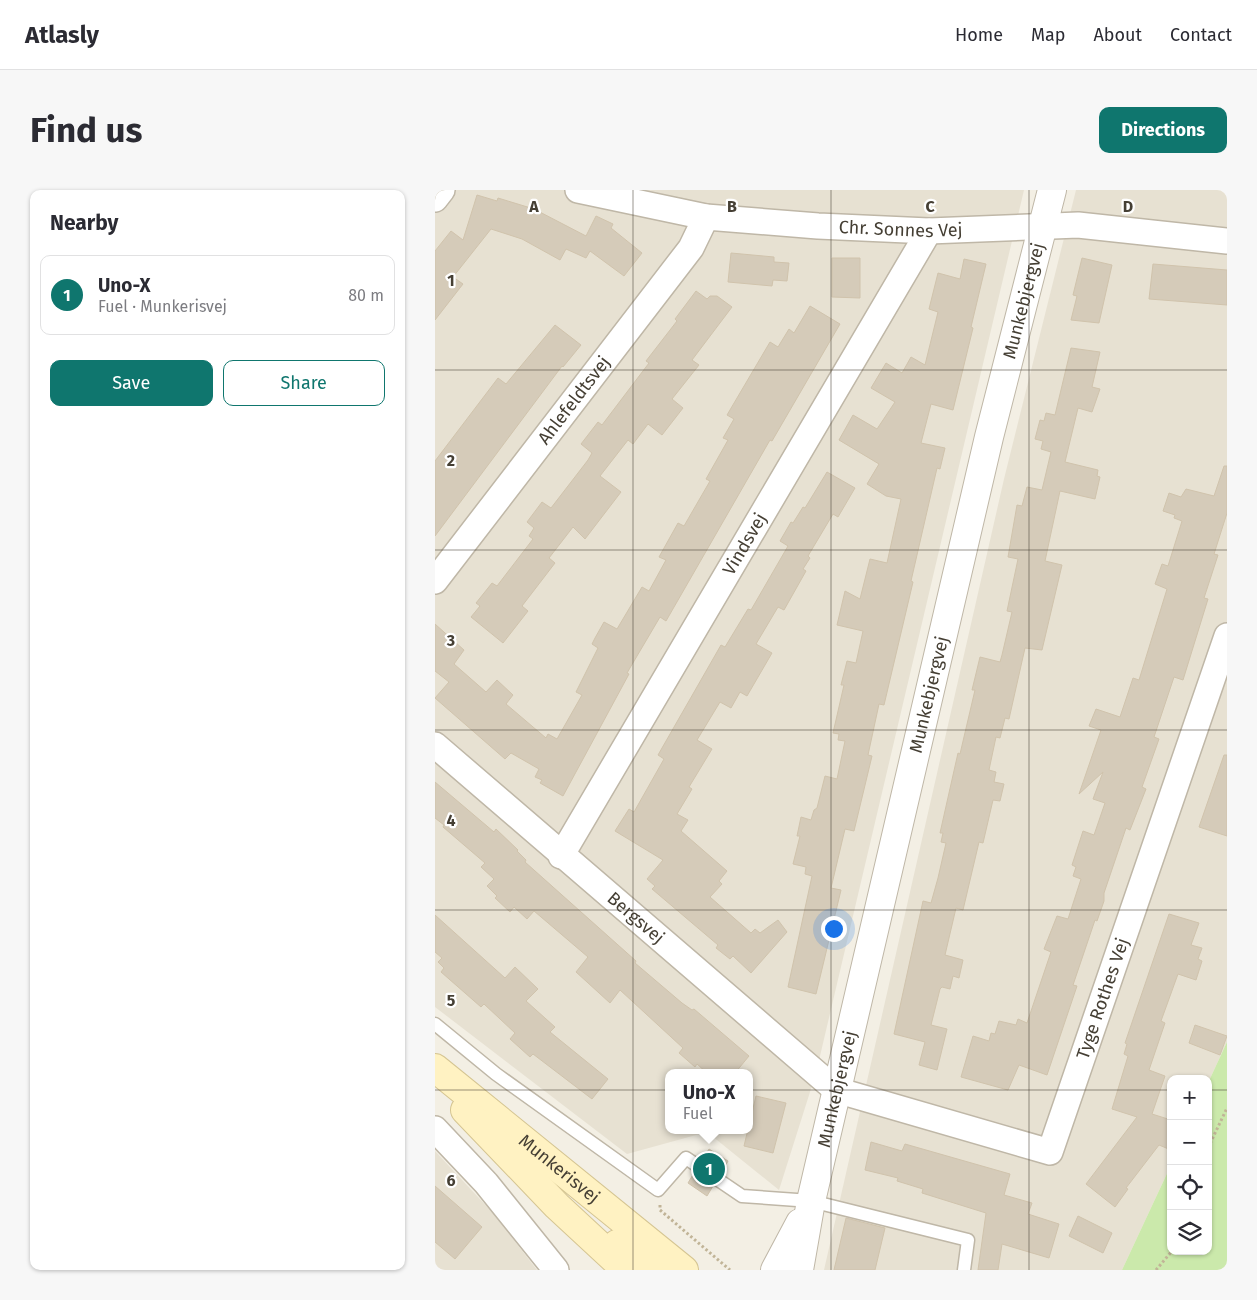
<!DOCTYPE html>
<html lang="en">
<head>
<meta charset="utf-8">
<style>
  body { margin:0; font-family:"Fira Sans",sans-serif; background:#f7f7f7; color:#2b2b33 }
  .controls { position:absolute; right:15px; bottom:15px; display:grid; overflow:hidden; border-radius:10px; box-shadow:0 1px 4px #0004 }
  .controls button { width:45px; height:45px; display:grid; place-items:center; padding:0; border:0; border-bottom:1px solid #e1e1e2; background:#fff; color:#2b2b33; font:25px sans-serif }
  .you { position:absolute; left:398px; top:738px; width:18px; height:18px; margin:-12px; border:4px solid #fff; border-radius:50%; background:#1a73e8; box-shadow:0 0 0 8px #1a73e833 }
  .badge { display:grid; place-items:center; width:32px; height:32px; border-radius:50%; background:#0f766e; color:#fff; font-size:16px; font-weight:700 }
  .pin { position:absolute; translate:-50% -50%; border:2px solid #fff; box-shadow:0 1px 5px #0006 }
  .popup { position:absolute; left:230px; top:879px; width:88px; height:65px; box-sizing:border-box; display:grid; place-content:center; border-radius:10px; background:#fff; filter:drop-shadow(0 1px 4px #0005); font-size:16px; white-space:nowrap; color:#7c7c81 }
  .popup b { font-size:19px; color:#2b2b33 }
  .popup::after { content:''; position:absolute; left:50%; top:100%; margin-left:-10px; border:10px solid transparent; border-top-color:#fff }
  .list { margin:0; padding:0; list-style:none }
  h2 { display:flex; justify-content:space-between; align-items:center; height:65px; margin:0; padding:0 20px; font-size:21px }
  h2 small { font-size:16px; font-weight:400; color:#7c7c81 }
  .list li { display:grid; grid-template-columns:32px 1fr auto; gap:15px; align-items:center; box-sizing:border-box; height:80px; margin:0 10px 10px; padding:0 10px; border:1px solid #e1e1e2; border-radius:10px }
  .list b { display:block; font-size:19px; white-space:nowrap }
  .list p { margin:0; font-size:16px; white-space:nowrap; color:#7c7c81 }
  .list em { font-size:16px; font-style:normal; color:#7c7c81 }
  .actions { display:flex; gap:10px; padding:15px 20px }
  .actions a { flex:1; padding:11px 0; border:1px solid #0f766e; border-radius:10px; text-align:center; font-size:18px; color:#0f766e }
  .actions .main { background:#0f766e; color:#fff }
  .icon { flex:none; width:28px; height:28px; fill:none; stroke:currentColor; stroke-width:2; stroke-linecap:round; stroke-linejoin:round }
  .map { position:relative; flex:none; width:792px; height:1080px; overflow:hidden; border-radius:10px }
  header { display:flex; align-items:center; gap:30px; box-sizing:border-box; height:70px; padding:0 25px; background:#fff; border-bottom:1px solid #e1e1e2 }
  header strong { font-size:24px }
  nav { display:flex; gap:28px; margin-inline-start:auto; font-size:18px }
  .intro { display:flex; align-items:center; justify-content:space-between; box-sizing:border-box; height:120px; padding:0 30px }
  h1 { margin:0; font-size:35px }
  .button { padding:12px 22px; border-radius:10px; background:#0f766e; color:#fff; font-size:18px; font-weight:700 }
  main { display:flex; gap:30px; padding:0 30px }
  aside { flex:1; background:#fff; border-radius:10px; box-shadow:0 1px 4px #0004 }
  .map>svg:first-child { display:block }
  .residential { fill:#e7e1d2; fill-rule:evenodd }
  .green { fill:#cbe9ab }
  .building { fill:#d5cbb9; stroke:#d0c3ac }
  .lines { fill:none; stroke-linecap:round; stroke-linejoin:round }
  .service-casing { stroke:#bfb7a7; stroke-width:15 }
  .minor-casing { stroke:#bfb7a7; stroke-width:28 }
  .tertiary-casing { stroke:#bfb7a7; stroke-width:30 }
  .secondary-casing { stroke:#d5c592; stroke-width:30 }
  .path { stroke:#c1b497; stroke-width:3; stroke-dasharray:2.5 2.5; stroke-linecap:butt }
  .service { stroke:#fff; stroke-width:12 }
  .minor { stroke:#fff; stroke-width:25 }
  .tertiary { stroke:#fff; stroke-width:28 }
  .secondary { stroke:#fff2c2; stroke-width:28 }
  .grid { fill:none; stroke:#453f34; stroke-width:1; stroke-opacity:0.55 }
  .labels { text-anchor:middle; stroke-width:4.5; stroke-linejoin:round; paint-order:stroke }
  .street-label { font-size:18px; fill:#453f34; stroke:#fff }
  .grid-label { font-size:16px; text-anchor:middle; font-weight:bold; fill:#453f34; stroke:#fff; stroke-width:4.5; stroke-linejoin:round; paint-order:stroke }
</style>
</head>
<body>
<header>
<strong>Atlasly</strong>
<nav><a>Home</a><a>Map</a><a>About</a><a>Contact</a></nav>
</header>
<div class="intro"><h1>Find us</h1><a class="button">Directions</a></div>
<main>
<aside>
<h2>Nearby<small></small></h2>
<ul class="list">
<li><span class="badge">1</span><div><b>Uno-X</b><p>Fuel · Munkerisvej</p></div><em>80 m</em></li>
</ul>
<div class="actions"><a class="main">Save</a><a>Share</a></div>
</aside>
<div class="map">
<svg width="792" height="1080" viewBox="0 0 792 1080">
  <rect width="100%" height="100%" fill="#f3efe4"/>
  <!-- residential -->
  <g class="residential">
    <path d="M0,0h589l-208,883 -37,117 -72,-58 -80,22 -192,-147zM234,883h80v57h-80z"/>
    <path d="M641,0h151v852l-19,41v-4h-37v86l-49,105h-298l180,-791z"/>
    <path d="M0,961l57,61 45,58h-102z"/>
  </g>
  <!-- green -->
  <path class="green" d="M792,852v228h-105l49,-105v86h37v-168z"/>
  <!-- building -->
  <g class="building">
    <path d="M42,5l20,6 1,-3 36,11 52,27 10,-20 17,8 -2,4 31,25 -18,23 -34,-25 -4,7 -20,-9 -6,11 -38,-21 -31,-10 -38,48 10,7 -28,36v-69l16,-20 12,9z"/>
    <path d="M296,63l43,4v5l15,1 -2,18 -14,-1 -1,6 -44,-4z"/>
    <path d="M397,68h28v40l-28,-1z"/>
    <path d="M647,68l30,7 -13,58 -28,-3 6,-24 -4,-1z"/>
    <path d="M529,69l22,5 -15,63 2,1 -20,82 -22,-6 -10,39 24,5 -5,21 -3,-1 -26,113 2,1 -29,123 -5,-1 -11,51 4,1 -18,75 -9,-2 -14,59 10,2 -25,104 -28,-7 24,-111 -7,-2 1,-7 -13,-3 7,-28h-3l4,-19 10,3 3,-10 3,-2 8,-32 12,3 8,-38 -7,-1 1,-6 -6,-1 11,-48h-3l6,-24 9,2 7,-32 -26,-6 8,-34 15,8 10,-40 17,4 14,-64 -15,-3 -19,-12 12,-20 -40,-24 14,-25 24,14 18,-27 -24,-14 15,-25 16,10 9,-16 14,8 13,-53 -9,-3 9,-36 22,6z"/>
    <path d="M718,74l74,6v35l-78,-6z"/>
    <path d="M261,101l11,8 3,-3h7l15,11 -40,53 7,5 -27,34 11,9 -21,27 -14,-11 -15,20 -5,-4 -28,36 21,16 -36,47 -12,-12 -24,31 6,5 -33,43 6,5 -25,32 -32,-26 9,-11 -4,-3 16,-20 5,3 36,-47 -4,-3 5,-8 -7,-6 15,-20 9,6 37,-48 4,-7 -11,-9 17,-22 4,3 47,-62 -3,-2 31,-40 -2,-2z"/>
    <path d="M375,116l30,18 -68,117 -2,-1 -104,181 -6,-4 -33,56 2,1 -66,122 -23,-13 2,-3 -7,-3 4,-8 -28,-16 -6,6 -70,-61 14,-16 -14,-11v-47l29,26 -10,14 32,28 11,-12 16,15 -7,9 40,34 2,-4 9,5 25,-44 -6,-3 22,-44 -6,-4 3,-6 9,-16 13,7 25,-42 7,4 17,-31 -7,-3 19,-34 6,3 26,-45 -4,-2 22,-39 -5,-2 11,-19 -7,-4 43,-73 8,5 11,-18 5,4z"/>
    <path d="M120,135l26,20 -18,22 -1,-1 -127,170v-75l63,-83 8,6z"/>
    <path d="M636,158l29,4 -8,35 8,2 -8,23 -14,-4 -13,54 33,8 -1,6 3,1 -5,22 -35,-8 -15,70 17,4 -20,85 -17,-2 -16,71 -4,-1 -5,20 -4,-1 -7,33 7,2 -2,10 10,2 -4,17 -7,-1 -10,43 -4,-1 -16,68 -7,-2 -11,47 18,5 -4,18 -6,-2 -3,13 -8,-2 -2,2 -9,36 16,4 -10,41 -18,-5 6,-23 -31,-8 29,-133 8,2 7,-25 8,-35 -5,-1 2,-9h-3l18,-80 2,1 15,-64h-3l8,-33 20,5 2,-7 10,-43 -5,-1 11,-52 -10,-2 9,-52 5,1 5,-19 15,3 9,-38 -10,-3 2,-8 -8,-2 5,-19 4,1 2,-8 9,2z"/>
    <path d="M789,276h3v47l-13,41 4,1 -14,43 4,1 -25,81 -9,-3 -20,60 5,2 -17,48 4,2 -16,41 -4,-2 -22,65v8l-7,20 -2,-1 -22,65 4,1 -30,89 -28,-10 -11,25 -47,-13 12,-41 16,5 2,-8 4,1 4,-13 17,4 2,-6 9,4 24,-71 -7,-3 13,-33 11,3 13,-40 -8,-3 3,-9 -4,-2 11,-34 11,4 11,-32 -12,-4 10,-27 -24,22 22,-64 -12,-4 7,-17 24,8 13,-39 6,2 28,-91 -12,-5 7,-20 6,2 14,-45 -8,-3 1,-3 -12,-4 6,-18 12,4 5,-8 28,7z"/>
    <path d="M392,282l28,16 -17,29 -5,-3 -25,42 2,2 -7,11 3,2 -22,39 -6,-3 -22,37 16,9 -25,43 -7,-4 -9,16 -11,-6 -23,38 15,9 -23,38 3,2 -15,25 11,6 -7,11 46,40 -8,10 3,3 -12,13 41,36 4,-4 5,4 18,-13 9,12 -36,41 -18,-17 -3,3 -14,-11 2,-3 -66,-56 3,-3 -8,-7 16,-19 -48,-29 14,-22 5,3 30,-53 -6,-4 63,-110 4,2 23,-38 3,1 37,-64 -8,-5 11,-19 2,1 10,-16 2,1z"/>
    <path d="M789,565h3v81l-28,-9z"/>
    <path d="M0,592l59,50 2,-3 22,21 -1,1 9,9 -1,2 111,99 -1,2 47,40 10,7 2,-1 55,47 -14,17h-28l-10,-9 -2,3 -16,-14 4,-5 -63,-58 -10,13 -34,-31 12,-15 -54,-46 -7,8 -13,-12 -4,5 -15,-14 2,-2 -10,-10 7,-7 -13,-12 4,-4 -42,-36 1,-2 -9,-7z"/>
    <path d="M734,724l30,9 -8,22 11,3 -4,11 4,2 -6,19 -18,-6 -17,47 4,2 -16,47 16,6 -13,38 19,6v30l-12,-5 -33,43 2,1 -13,18 -29,-23 51,-67 -25,-8 16,-53 -4,-2 3,-10 -2,-1z"/>
    <path d="M0,725l70,63 10,-11 23,22 -12,12 29,26 -5,5 58,47 -16,20 -59,-45 -3,3 -20,-18 5,-6 -31,-29 -3,3 -40,-35 3,-4 -6,-6 4,-4 -7,-6z"/>
    <path d="M760,835l32,11 -7,19 -31,-12z"/>
    <path d="M321,906l30,7 -13,50 -29,-7z"/>
    <path d="M436,952l31,9 3,-7 105,30 -6,21 28,8 -4,11 31,10 -10,34 -47,-14 -4,26h-20l8,-57 -64,-20 1,-4 -26,-8 1,-3 -33,-8z"/>
    <path d="M274,959l19,12 -6,11 -19,-13z"/>
    <path d="M259,983l19,13 -6,10 -19,-13z"/>
    <path d="M0,996l47,41 -27,32 -20,-17z"/>
    <path d="M643,1026l34,17 -9,20 -34,-17z"/>
    <path d="M411,1028l39,10 -10,42h-41z"/>
  </g>
  <g class="lines">
    <!-- service casing -->
    <g class="service-casing">
      <path id="service" d="M0,834l61,50 162,116 28,-32 56,38 69,5 157,39 -4,30"/>
    </g>
    <!-- minor casing -->
    <g class="minor-casing">
      <g id="minor">
        <path id="s1" d="M143,0l128,27 112,9 111,5 149,-6 149,16"/>
        <path d="M0,9l7,-9"/>
        <path id="s2" d="M0,391l256,-333 15,-31"/>
        <path id="s3" d="M0,555l401,345 214,62 177,-516"/>
        <path id="s4" d="M126,666l368,-625"/>
        <path d="M0,939l51,54 70,87"/>
      </g>
    </g>
    <!-- tertiary casing -->
    <g class="tertiary-casing">
      <g id="tertiary">
        <path d="M340,1080l25,-47"/>
        <path id="s5" d="M364,1080l12,-69 178,-764 63,-247"/>
      </g>
    </g>
    <!-- secondary casing -->
    <g class="secondary-casing">
      <g id="secondary">
        <path id="s6" d="M0,878l249,202"/>
        <path d="M30,920l92,96 69,64"/>
        <path d="M182,1054l32,26"/>
      </g>
    </g>
    <!-- path -->
    <g class="path">
      <path d="M773,958l19,-40"/>
      <path d="M225,1015v5l70,60"/>
      <path d="M721,1080l16,-19"/>
    </g>
    <!-- service -->
    <use href="#service" class="service"/>
    <!-- minor -->
    <use href="#minor" class="minor"/>
    <!-- tertiary -->
    <use href="#tertiary" class="tertiary"/>
    <!-- secondary -->
    <use href="#secondary" class="secondary"/>
  </g>
  <!-- grid -->
  <path class="grid" d="M198,0v1080M396,0v1080M594,0v1080M0,180h792M0,360h792M0,540h792M0,720h792M0,900h736M773,900h19"/>
  <g class="labels">
    <!-- street labels -->
    <g class="street-label">
      <text dy="6" stroke="none"><textPath href="#s1" startOffset="326">Chr. Sonnes Vej</textPath></text>
      <text dy="6" stroke="none"><textPath href="#s5" startOffset="995">Munkebjergvej</textPath></text>
      <text dy="6" stroke="none"><textPath href="#s2" startOffset="228">Ahlefeldtsvej</textPath></text>
      <text dy="6" stroke="none"><textPath href="#s4" startOffset="362">Vindsvej</textPath></text>
      <text dy="6" stroke="none"><textPath href="#s5" startOffset="590">Munkebjergvej</textPath></text>
      <text dy="6" stroke="none"><textPath href="#s3" startOffset="265">Bergsvej</textPath></text>
      <text dy="6" stroke="none"><textPath href="#s3" startOffset="914">Tyge Rothes Vej</textPath></text>
      <text dy="6" stroke="none"><textPath href="#s5" startOffset="185">Munkebjergvej</textPath></text>
      <text dy="6" stroke="none"><textPath href="#s6" startOffset="160">Munkerisvej</textPath></text>
    </g>
  </g>
  <g class="grid-label">
    <text x="99" y="22">A</text>
    <text x="297" y="22">B</text>
    <text x="495" y="22">C</text>
    <text x="693" y="22">D</text>
    <text x="16" y="96">1</text>
    <text x="16" y="276">2</text>
    <text x="16" y="456">3</text>
    <text x="16" y="636">4</text>
    <text x="16" y="816">5</text>
    <text x="16" y="996">6</text>
  </g>
</svg>
<div class="controls">
<button>+</button>
<button>−</button>
<button><svg class="icon" aria-label="locate" viewBox="0 0 24 24"><circle cx="12" cy="12" r="6"/><path d="M12 2v4M12 18v4M2 12h4M18 12h4"/></svg></button>
<button><svg class="icon" aria-label="layers" viewBox="0 0 24 24"><path d="M12 4l9 5-9 5-9-5zM3 14l9 5 9-5"/></svg></button>
</div>
<div class="you"></div>
<div class="pin badge" style="left:274px;top:979px">1</div>
<div class="popup"><b>Uno-X</b>Fuel</div>
</div>
</main>
</body>
</html>
